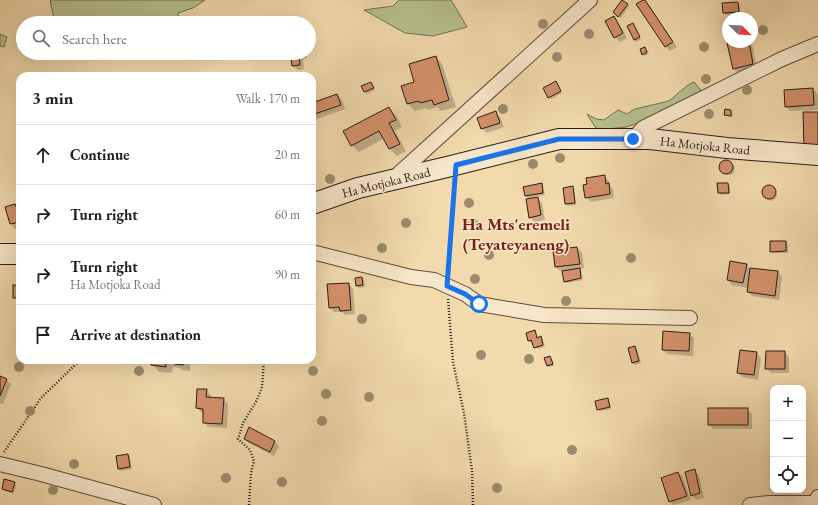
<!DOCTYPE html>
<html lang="en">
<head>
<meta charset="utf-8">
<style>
  body { margin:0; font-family:"EB Garamond",serif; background:#f2f2f2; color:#202124 }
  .controls { position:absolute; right:12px; bottom:12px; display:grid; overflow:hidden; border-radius:8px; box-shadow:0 4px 16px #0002 }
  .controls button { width:36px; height:36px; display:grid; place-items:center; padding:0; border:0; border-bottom:1px solid #e0e0e0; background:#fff; color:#202124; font:20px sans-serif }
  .compass { position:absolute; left:722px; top:12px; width:36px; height:36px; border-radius:50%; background:#fff; box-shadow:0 4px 16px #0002; rotate:114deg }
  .stop { position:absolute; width:12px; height:12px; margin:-9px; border:3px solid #1a73e8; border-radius:50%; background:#fff }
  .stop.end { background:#1a73e8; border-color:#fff; box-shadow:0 1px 4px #0008 }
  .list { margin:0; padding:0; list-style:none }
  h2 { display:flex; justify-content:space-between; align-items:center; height:52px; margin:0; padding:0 16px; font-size:17px }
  h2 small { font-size:13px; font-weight:400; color:#757577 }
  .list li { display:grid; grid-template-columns:26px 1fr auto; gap:12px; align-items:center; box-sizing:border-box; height:60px; padding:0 16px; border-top:1px solid #e0e0e0 }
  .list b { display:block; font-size:15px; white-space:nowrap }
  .list p { margin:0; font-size:13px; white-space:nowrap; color:#757577 }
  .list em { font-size:13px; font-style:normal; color:#757577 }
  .icon { flex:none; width:22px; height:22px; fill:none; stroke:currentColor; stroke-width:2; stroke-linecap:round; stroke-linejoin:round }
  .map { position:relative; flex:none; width:818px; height:505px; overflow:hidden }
  .search { position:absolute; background:#fff; box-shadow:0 4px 16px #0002; left:16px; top:16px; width:300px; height:44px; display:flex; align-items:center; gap:10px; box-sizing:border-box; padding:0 14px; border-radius:22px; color:#757577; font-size:15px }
  .panel { position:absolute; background:#fff; box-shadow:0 4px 16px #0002; left:16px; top:72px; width:300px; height:292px; border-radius:12px }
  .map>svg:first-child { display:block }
  .green { fill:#b6c18e; stroke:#6f6e52 }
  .shadow { fill:#0003 }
  .building { fill:#d4916b; stroke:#281b16 }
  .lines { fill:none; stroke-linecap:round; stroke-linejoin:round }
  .street-casing { stroke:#5a4b3c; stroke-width:16 }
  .secondary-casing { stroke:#281b16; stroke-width:22 }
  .path { stroke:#281b16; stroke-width:2.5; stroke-dasharray:1 2; stroke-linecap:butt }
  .street { stroke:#f7e7ca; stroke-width:14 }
  .secondary { stroke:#f7e7ca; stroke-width:20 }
  .tree { fill:#9b8c6e }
  .route { stroke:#1a73e8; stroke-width:5 }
  .labels { text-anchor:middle; stroke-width:3; stroke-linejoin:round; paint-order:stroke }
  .street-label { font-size:13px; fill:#281b16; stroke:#f7e7ca }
  .district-label { font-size:17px; font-weight:bold; fill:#7a1f14; stroke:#f7e7ca }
</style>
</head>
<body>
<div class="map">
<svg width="818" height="505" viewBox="0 0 818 505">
  <rect width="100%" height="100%" fill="#f2daad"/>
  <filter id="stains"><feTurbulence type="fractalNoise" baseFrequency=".005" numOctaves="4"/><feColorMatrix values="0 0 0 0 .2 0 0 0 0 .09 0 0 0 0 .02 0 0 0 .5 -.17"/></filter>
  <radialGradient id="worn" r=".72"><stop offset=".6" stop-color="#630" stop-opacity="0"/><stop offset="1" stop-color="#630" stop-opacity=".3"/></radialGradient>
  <!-- green -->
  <g class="green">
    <path d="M51,0h154l-12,8 -15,5 1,10h-124l-5,-22z"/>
    <path d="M399,0h52l16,27 -34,9 -28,-3 -41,-23 29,-4z"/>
    <path d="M0,34l7,3 -3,10 -4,-1z"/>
    <path d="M694,82l6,7 1,5 -33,19 -42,14 -29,3 -10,-16 9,5 8,1 14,-10 9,4 8,-5 34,-8 19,-16z"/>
  </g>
  <!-- shadow -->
  <g class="shadow">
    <path d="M644,0l5,5 28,42 -7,4 -5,-5z"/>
    <path d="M738,3l2,2v9l-14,1 -2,-2z"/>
    <path d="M627,4l2,2 -8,12 -5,-4z"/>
    <path d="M614,17l4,5 9,16 -7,4 -5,-5z"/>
    <path d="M633,24l8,15 -5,3 -2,-2z"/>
    <path d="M737,42h13l2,2 5,25 -19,4 -4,-4z"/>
    <path d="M645,48l4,6 -4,2 -2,-2z"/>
    <path d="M291,53l16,1v4l-4,1 1,10 -6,1 -5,-4z"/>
    <path d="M436,57l6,7 14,43 -15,4 -4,-4 -9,3 -2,-2 -11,3 -7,-7 -5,-18 13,-4z"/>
    <path d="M371,83l4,7 -8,4 -2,-2z"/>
    <path d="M558,85l4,8 -11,6 -2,-2z"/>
    <path d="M813,89l5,5v16l-28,1 -4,-5z"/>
    <path d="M337,95l5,5 3,9 -31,11 -2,-3v-13z"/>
    <path d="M389,108l7,7 6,12 -7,4 11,20 -9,5 -7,-7 -5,-11 -26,14 -7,-7z"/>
    <path d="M731,111l2,2 -1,4 -5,-1 -2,-2z"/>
    <path d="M495,112l5,5 4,10 -17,6 -5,-5z"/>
    <path d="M724,161h4l7,6 -1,6 -3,2h-4l-7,-7 1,-4z"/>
    <path d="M604,176l5,5 1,5 3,3 1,9 -23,4 -5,-5z"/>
    <path d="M541,184l2,2 2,9 -17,3 -2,-2z"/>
    <path d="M728,184l2,2v8l-9,1 -2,-3z"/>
    <path d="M767,187l5,1 5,6 -1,4 -4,3 -4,-1 -5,-6 1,-4z"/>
    <path d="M564,188h8l2,2 2,15 -8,1 -2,-2z"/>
    <path d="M537,198l5,5 3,17 -10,2 -5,-5z"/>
    <path d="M15,205l5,4v18l-5,2 -4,-5 -5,-16z"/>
    <path d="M786,242l2,2v9h-15l-2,-2z"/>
    <path d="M577,248l5,4 2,16 -5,1 2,2 2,9 -16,3 -3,-2 -1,-10h-3l-4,-4z"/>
    <path d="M747,265l3,4 28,3 4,5 -3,23 -27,-4 -4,-4v-4l-16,-3 -4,-5z"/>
    <path d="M362,278l2,2 1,7 -6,1 -2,-2z"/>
    <path d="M349,284l4,5 2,25 -10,1 -3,-3h-8l-4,-4z"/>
    <path d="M312,289l5,6 -1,3 -4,2z"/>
    <path d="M535,332l3,6 3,-1 2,3 2,7 -8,2 -4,-7 -2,1 -2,-2 -2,-7z"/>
    <path d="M689,334l5,4 -1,18 -26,-2 -4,-4z"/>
    <path d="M635,347l2,2 4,14 -6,2 -2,-2z"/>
    <path d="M785,352l4,5v16h-18l-5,-5z"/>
    <path d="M756,353l5,5 -3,22 -16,-3 -4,-4z"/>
    <path d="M550,357l2,2 2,7 -5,1 -2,-2z"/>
    <path d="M148,360h43l-1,11 -8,-1 -2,-2 -7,-1 -1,6 -13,-1z"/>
    <path d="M0,377l6,3 5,4 -8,20 -3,-1z"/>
    <path d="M206,390l5,5v4h12l5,5 -1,24 -19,-1 -4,-5v-9l-3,-1 -4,-4z"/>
    <path d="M607,399l2,2 2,8 -11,2 -2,-2z"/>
    <path d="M747,409l5,5v15h-39l-4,-5z"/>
    <path d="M250,429l25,13 4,4 -5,10 -25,-13 -4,-4z"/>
    <path d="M128,455l2,2 2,12 -11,2 -2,-2z"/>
    <path d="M803,463l2,3 -2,10z"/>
    <path d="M694,471l5,4 5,23 -8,2 -4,-5z"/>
    <path d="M678,473l5,4 8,23 -18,5 -3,-4z"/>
    <path d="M14,483l2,2 -2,9 -9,-3 -2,-2z"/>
  </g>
  <!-- building -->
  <g class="building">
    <path d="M622,0l6,4 -10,13 -5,-5z"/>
    <path d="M643,0h2l28,42 -8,5 -29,-43z"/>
    <path d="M738,2l1,10 -16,1 -1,-10z"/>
    <path d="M614,16l9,17 -9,5 -9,-17z"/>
    <path d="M633,23l7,14 -6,3 -7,-14z"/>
    <path d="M732,42h17l4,22 -20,5 -6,-26z"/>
    <path d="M645,47l2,5 -5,3 -2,-6z"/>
    <path d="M290,53h13l-4,2 1,10 -8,1z"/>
    <path d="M436,56l13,44 -15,5 -2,-5 -12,3 -1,-2 -12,3 -6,-18 13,-4 -5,-18z"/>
    <path d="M556,81l5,10 -13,7 -5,-10z"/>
    <path d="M371,82l3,6 -10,4 -3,-6z"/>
    <path d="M813,88l1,17 -29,2 -1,-17z"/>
    <path d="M337,94l4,11 -29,10v-12z"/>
    <path d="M389,107l7,13 -7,3 11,21 -11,5 -10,-18 -28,15 -8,-15z"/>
    <path d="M725,109l6,1v6l-7,-1z"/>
    <path d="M496,111l4,12 -19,6 -4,-11z"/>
    <path d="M803,112h15v36h-14z"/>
    <circle cx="726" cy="167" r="7"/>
    <path d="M605,175l1,9 3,-1 1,11 -25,4 -2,-13 4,-1 -1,-6z"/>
    <path d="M542,183l1,10 -18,3 -2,-9z"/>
    <path d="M717,183h11l1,10h-11z"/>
    <circle cx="769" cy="192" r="7"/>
    <path d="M573,186l2,17 -10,1 -2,-16z"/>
    <path d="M538,197l3,18 -12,3 -3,-19z"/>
    <path d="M15,204l2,5 3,-1v14l-10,2 -5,-17z"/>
    <path d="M770,241h16v10l-16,1z"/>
    <path d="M577,247l3,17 -25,3 -2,-17z"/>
    <path d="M730,261l17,3 -4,19 -16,-3z"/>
    <path d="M580,268l1,10 -17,4 -2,-11z"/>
    <path d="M750,268l28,3 -3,25 -28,-4z"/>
    <path d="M362,277l1,8 -7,1 -1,-8z"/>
    <path d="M349,283l2,27 -11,1 -1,-4 -10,1 -2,-24z"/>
    <rect x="13" y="285" width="7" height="13"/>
    <path d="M312,288l3,4 -1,5 -2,1z"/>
    <path d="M535,330l2,8 4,-2 2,9 -9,3 -3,-8 -3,1 -2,-8z"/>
    <path d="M663,331l27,2 -1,18 -27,-1z"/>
    <path d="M635,346l4,15 -7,2 -4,-15z"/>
    <path d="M740,350l17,2 -3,23 -17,-2z"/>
    <path d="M766,351h19v18h-20z"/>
    <path d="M550,356l3,8 -6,2 -3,-8z"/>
    <path d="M151,360h33l-1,5 -9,-1 1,-3h-9v6l-15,-2z"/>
    <path d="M0,376l7,3 -7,17z"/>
    <path d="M197,389h10l-1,8 18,1 -2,26 -19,-1v-14l-7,-1z"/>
    <path d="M608,398l2,9 -13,3 -2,-9z"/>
    <rect x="708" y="408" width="40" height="17"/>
    <path d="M249,427l26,14 -5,11 -26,-13z"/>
    <path d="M128,454l2,13 -12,2 -2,-13z"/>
    <path d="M695,469l5,24 -9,3 -6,-24z"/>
    <path d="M678,472l9,24 -18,6 -8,-24z"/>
    <path d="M4,479l11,3 -3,10 -10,-3z"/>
  </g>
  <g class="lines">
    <!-- street casing -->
    <g class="street-casing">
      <g id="street">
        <path d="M633,139l10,-11 139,-69 36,-15"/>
        <path d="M395,177l195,-177"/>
        <path d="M312,252l99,25 23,3 31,14 14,10 65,11 146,3"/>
        <path d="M0,464l41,10 113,31"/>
        <path d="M750,505l19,-2h47l2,-6"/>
      </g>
    </g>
    <!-- secondary casing -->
    <g class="secondary-casing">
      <g id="secondary">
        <path d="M312,204l46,-16 89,-21 112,-28h91l77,9 91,7"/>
        <path d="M0,254h20"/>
      </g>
    </g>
    <!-- path -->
    <g class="path">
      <path d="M448,272l7,-90"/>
      <path d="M448,299l5,63 11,51 8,58 1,34"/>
      <path d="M4,452l37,-54 36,-35 5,-3"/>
      <path d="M249,505l2,-32 3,-12 -4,-11 -12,-11 5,-16 14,-23 5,-13 2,-27"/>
    </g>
    <!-- street -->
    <use href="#street" class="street"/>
    <!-- secondary -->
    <use href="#secondary" class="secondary"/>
  </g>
  <!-- trees -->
  <g class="tree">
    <circle cx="543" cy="24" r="5"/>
    <circle cx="763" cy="30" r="5"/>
    <circle cx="589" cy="34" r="5"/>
    <circle cx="704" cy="47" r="5"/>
    <circle cx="557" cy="57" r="5"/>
    <circle cx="706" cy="79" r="5"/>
    <circle cx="747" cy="90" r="5"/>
    <circle cx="503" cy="109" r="5"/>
    <circle cx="709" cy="114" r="5"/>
    <circle cx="560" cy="158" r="5"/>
    <circle cx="533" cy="164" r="5"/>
    <circle cx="330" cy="179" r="5"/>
    <circle cx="469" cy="203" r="5"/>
    <circle cx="406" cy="223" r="5"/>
    <circle cx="473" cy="223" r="5"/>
    <circle cx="382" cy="248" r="5"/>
    <circle cx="489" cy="255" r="5"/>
    <circle cx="631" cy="258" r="5"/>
    <circle cx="475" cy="279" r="5"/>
    <circle cx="566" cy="301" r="5"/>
    <circle cx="362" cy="319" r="5"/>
    <circle cx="481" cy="355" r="5"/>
    <circle cx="529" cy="359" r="5"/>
    <circle cx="19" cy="367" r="5"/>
    <circle cx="139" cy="371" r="5"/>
    <circle cx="313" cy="371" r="5"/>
    <circle cx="326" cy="394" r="5"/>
    <circle cx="369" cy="397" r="5"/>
    <circle cx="30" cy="411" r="5"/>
    <circle cx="322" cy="421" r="5"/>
    <circle cx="572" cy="450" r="5"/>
    <circle cx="74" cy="464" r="5"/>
    <circle cx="226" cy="478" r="5"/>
    <circle cx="282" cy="482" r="5"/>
    <circle cx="497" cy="488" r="5"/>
    <circle cx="53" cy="490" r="5"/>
  </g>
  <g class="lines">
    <!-- route -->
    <path class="route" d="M479,304l-14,-10 -18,-8 9,-121 103,-26h74"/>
  </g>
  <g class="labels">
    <!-- street labels -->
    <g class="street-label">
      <text transform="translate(705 145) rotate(6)" y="5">Ha Motjoka Road</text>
      <text transform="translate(386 182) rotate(-14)" y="5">Ha Motjoka Road</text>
    </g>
    <!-- district labels -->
    <g class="district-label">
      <text x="516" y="230">Ha Mts'eremeli<tspan x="516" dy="20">(Teyateyaneng)</tspan></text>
    </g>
  </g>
  <rect width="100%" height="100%" filter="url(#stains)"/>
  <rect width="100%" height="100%" fill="url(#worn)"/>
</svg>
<div class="controls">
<button>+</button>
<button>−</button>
<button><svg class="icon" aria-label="locate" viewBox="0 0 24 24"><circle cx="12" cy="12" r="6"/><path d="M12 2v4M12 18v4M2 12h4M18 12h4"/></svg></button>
</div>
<svg class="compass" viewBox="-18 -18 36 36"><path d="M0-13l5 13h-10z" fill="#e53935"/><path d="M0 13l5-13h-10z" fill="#757577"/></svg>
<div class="stop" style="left:479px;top:304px"></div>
<div class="stop end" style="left:633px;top:139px"></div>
<div class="search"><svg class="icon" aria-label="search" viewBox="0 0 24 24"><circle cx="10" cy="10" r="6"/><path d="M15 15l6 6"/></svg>Search here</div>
<section class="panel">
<h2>3 min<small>Walk · 170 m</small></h2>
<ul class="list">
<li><svg class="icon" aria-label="ahead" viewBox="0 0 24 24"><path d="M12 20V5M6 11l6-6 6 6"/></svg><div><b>Continue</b></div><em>20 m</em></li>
<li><svg class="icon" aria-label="right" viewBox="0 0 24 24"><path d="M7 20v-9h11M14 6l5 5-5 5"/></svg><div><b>Turn right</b></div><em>60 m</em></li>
<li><svg class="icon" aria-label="right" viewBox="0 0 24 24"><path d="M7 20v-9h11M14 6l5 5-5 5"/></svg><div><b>Turn right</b><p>Ha Motjoka Road</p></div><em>90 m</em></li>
<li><svg class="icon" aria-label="arrive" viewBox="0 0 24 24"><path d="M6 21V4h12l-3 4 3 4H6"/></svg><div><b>Arrive at destination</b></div></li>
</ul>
</section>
</div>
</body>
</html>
